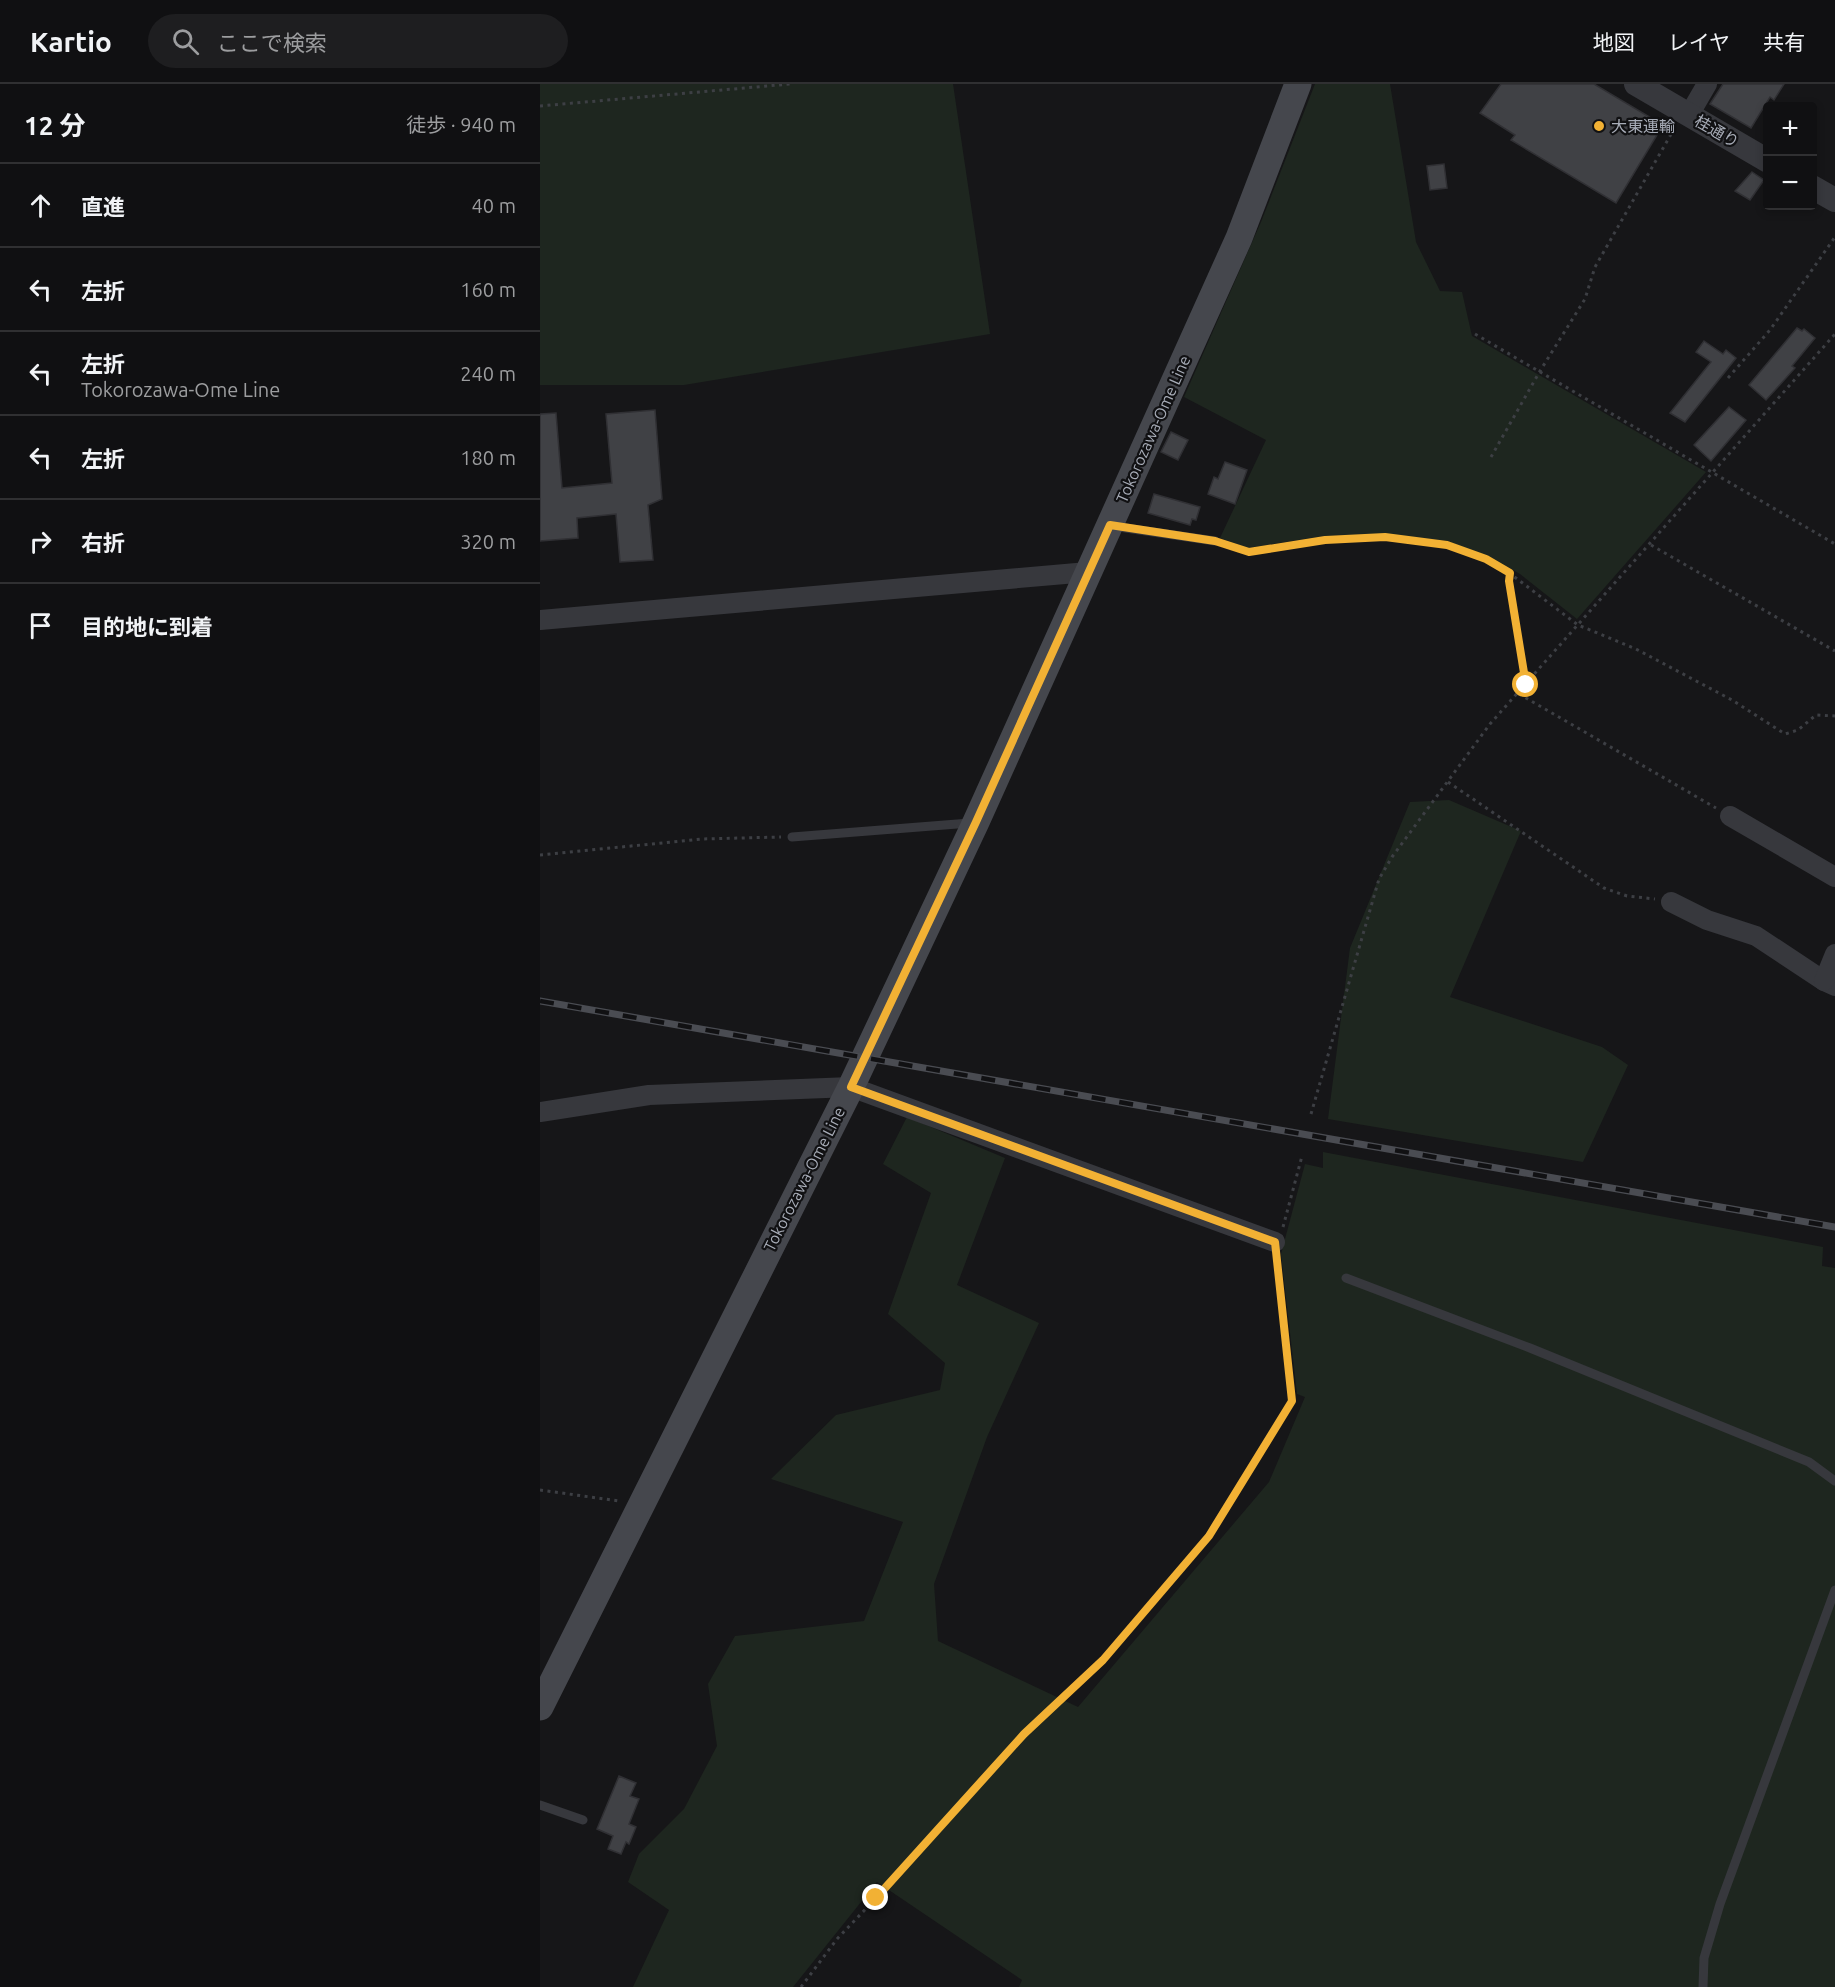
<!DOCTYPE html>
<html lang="ja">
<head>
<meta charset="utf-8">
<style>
  body { margin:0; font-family:Ubuntu,"Noto Sans JP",sans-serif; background:#1e1e20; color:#f1f3f6 }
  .controls { position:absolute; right:18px; top:18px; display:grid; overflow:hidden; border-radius:6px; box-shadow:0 3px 9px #0003 }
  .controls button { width:54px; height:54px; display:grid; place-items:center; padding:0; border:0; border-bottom:2px solid #303032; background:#101012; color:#f1f3f6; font:30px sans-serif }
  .stop { position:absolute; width:18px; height:18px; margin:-14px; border:4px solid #f2b134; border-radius:50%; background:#fff }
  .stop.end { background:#f2b134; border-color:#fff; box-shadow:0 2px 6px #0008 }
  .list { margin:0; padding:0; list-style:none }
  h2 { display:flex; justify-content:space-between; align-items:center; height:78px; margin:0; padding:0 24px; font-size:26px }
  h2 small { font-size:20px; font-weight:400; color:#9c9d9f }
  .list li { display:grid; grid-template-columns:39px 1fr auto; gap:18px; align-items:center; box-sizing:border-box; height:84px; padding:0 24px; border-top:2px solid #303032 }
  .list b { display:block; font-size:22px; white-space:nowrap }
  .list p { margin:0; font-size:20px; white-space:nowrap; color:#9c9d9f }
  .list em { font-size:20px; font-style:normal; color:#9c9d9f }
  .icon { flex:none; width:33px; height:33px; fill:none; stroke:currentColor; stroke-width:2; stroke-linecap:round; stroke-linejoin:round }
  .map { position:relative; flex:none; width:1295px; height:1903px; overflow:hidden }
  header { display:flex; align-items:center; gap:36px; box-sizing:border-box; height:84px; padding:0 30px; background:#101012; border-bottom:2px solid #303032 }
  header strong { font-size:28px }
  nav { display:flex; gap:33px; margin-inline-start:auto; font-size:21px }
  .search { width:420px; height:54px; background:#1e1e20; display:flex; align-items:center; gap:15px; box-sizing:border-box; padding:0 21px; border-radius:33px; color:#9c9d9f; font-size:22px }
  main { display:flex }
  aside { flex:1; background:#101012 }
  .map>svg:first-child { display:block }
  .green { fill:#1e261f }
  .building { fill:#404145; stroke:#303034; stroke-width:1.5 }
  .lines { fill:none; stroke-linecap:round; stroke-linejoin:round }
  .path { stroke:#3d3f44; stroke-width:3; stroke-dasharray:3 4.5; stroke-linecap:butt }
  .service { stroke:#37383d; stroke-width:9 }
  .minor { stroke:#37383d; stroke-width:20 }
  .tertiary { stroke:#37383d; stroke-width:24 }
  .secondary { stroke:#45474d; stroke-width:27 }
  .rail-casing { stroke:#4a4c52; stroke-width:7 }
  .rail { stroke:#111113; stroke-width:4.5; stroke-dasharray:14; stroke-linecap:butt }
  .route { stroke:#f2b134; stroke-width:8 }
  .poi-dot { fill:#f2b134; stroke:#111113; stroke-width:2 }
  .labels { text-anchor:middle; stroke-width:4.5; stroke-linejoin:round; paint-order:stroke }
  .poi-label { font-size:16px; fill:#a8adb8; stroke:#111113; text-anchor:start }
  .street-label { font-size:16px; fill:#a8adb8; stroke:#111113 }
</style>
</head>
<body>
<header>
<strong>Kartio</strong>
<div class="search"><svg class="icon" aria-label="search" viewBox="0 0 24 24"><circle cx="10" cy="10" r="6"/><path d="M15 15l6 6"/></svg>ここで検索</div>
<nav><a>地図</a><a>レイヤ</a><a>共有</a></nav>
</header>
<main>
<aside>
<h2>12 分<small>徒歩 · 940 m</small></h2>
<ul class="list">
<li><svg class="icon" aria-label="ahead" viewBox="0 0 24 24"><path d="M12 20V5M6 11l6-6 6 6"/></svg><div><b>直進</b></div><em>40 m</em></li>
<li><svg class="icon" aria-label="left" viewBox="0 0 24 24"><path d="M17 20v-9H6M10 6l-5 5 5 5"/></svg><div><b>左折</b></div><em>160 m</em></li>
<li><svg class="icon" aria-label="left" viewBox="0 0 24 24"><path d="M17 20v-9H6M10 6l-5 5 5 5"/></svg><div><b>左折</b><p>Tokorozawa-Ome Line</p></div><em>240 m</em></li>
<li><svg class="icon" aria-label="left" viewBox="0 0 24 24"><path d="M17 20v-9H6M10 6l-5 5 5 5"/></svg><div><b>左折</b></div><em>180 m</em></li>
<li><svg class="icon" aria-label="right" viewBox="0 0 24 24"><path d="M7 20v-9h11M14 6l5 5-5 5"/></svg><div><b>右折</b></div><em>320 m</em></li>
<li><svg class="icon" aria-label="arrive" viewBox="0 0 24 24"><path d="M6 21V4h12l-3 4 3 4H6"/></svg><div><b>目的地に到着</b></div></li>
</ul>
</aside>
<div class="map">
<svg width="1295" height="1903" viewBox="0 0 1295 1903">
  <rect width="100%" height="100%" fill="#161618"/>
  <!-- green -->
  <g class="green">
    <path d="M0,0h413l37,250 -306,51h-144z"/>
    <path d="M775,0h75l26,158 24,49 22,1 10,44 234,136 -129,147 -57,-45 -28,-16 -45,-17 -60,-7 -63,2 -76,12 -28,-10 46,-98 -82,-43 77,-175z"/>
    <path d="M909,716l72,31 -71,166 152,50 26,18 -45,97 -255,-43 22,-171 60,-146z"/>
    <path d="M367,1033l98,41 -48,127 82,38 -52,114 -53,147 4,57 140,66 191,-225 36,-85 -8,-3 -16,-140 24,-90 18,4v-16l500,95 -1,19 13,2v719h-816l3,-7 -145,-98 -84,105h-160l36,-77 -41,-28 11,-28 45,-45 33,-63 -9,-62 27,-48 129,-15 39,-99 -132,-43 65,-64 104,-25 5,-27 -57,-49 43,-121 -48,-29z"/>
  </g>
  <!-- building -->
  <g class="building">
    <path d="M961,0h93l69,41 -47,78 -105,-63 4,-5 -35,-22z"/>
    <path d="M1183,0h61l-10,16 -4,-3 -19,31 -41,-24z"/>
    <path d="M904,80l3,24 -17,2 -3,-24z"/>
    <path d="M1212,88l12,8 -14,20 -15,-9z"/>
    <path d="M1257,244l5,3 2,-2 11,9 -23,28 3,2 -29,32 -17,-15z"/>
    <path d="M1164,257l19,13 3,-4 10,8 -51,64 -15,-9 41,-51 -15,-10z"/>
    <path d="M1189,323l17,13 -35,41 -17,-16z"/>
    <path d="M115,326l7,89 -14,6 5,55 -33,2 -4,-48 -39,4 1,20 -38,3v-127l16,-1 6,75 50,-5 -6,-69z"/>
    <path d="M631,348l17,8 -10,20 -17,-8z"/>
    <path d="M685,378l22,8 -12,34 -27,-10 6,-17 4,2z"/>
    <path d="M614,410l46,13 -4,13 -4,-1 -2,6 -42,-12z"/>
    <path d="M79,1692l17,7 -6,13 9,3 -10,25 7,3 -7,17 -3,-2 -5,12 -13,-5 5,-13 -16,-7z"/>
  </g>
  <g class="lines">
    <!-- path -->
    <g class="path">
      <path d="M0,22l250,-22"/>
      <path d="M935,250l360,210"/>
      <path d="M1188,294l42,-48 65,-93"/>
      <path d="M951,373l49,-86 45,-72 10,-32 79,-138"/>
      <path d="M685,460l24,8 76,-12 60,-3 62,8 39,14 22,13 70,53 58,24 96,51 53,34 13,-4 18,-15 19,1"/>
      <path d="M1111,461l184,106"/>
      <path d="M970,489l-1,8 17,103"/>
      <path d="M979,610l197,114"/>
      <path d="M908,698l156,106 23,8 28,3"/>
      <path d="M0,771l162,-16 79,-2"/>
      <path d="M771,1030l68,-235 13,-22 98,-133 345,-390"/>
      <path d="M743,1143l19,-71"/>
      <path d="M0,1406l79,11"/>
      <path d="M261,1903l36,-48 64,-67 123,-138 79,-74 106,-124 83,-135 -15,-142"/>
    </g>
    <!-- service -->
    <g class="service">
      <path d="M572,442l103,15"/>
      <path d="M252,753l178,-14"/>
      <path d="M806,1194l184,70 279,114 26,19"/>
      <path d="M0,1721l43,15"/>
      <path d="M1163,1903l1,-29 16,-54 115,-314"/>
    </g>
    <!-- minor -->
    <g class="minor">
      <path d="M1149,31l18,-31"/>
      <path d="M0,536l548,-48"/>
      <path d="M1190,732l105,61"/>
      <path d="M1131,818l36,18 49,16 68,45 11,5"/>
      <path d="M1284,897l11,-27"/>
      <path d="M0,1028l109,-17 202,-8 424,155"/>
    </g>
    <!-- tertiary -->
    <g class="tertiary">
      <path d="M1096,0l132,77"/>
      <path d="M1272,103l23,13"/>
    </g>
    <!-- secondary -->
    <path class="secondary" d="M0,1623l311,-620 125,-265 263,-584 59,-154"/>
    <!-- rail casing -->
    <g class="rail-casing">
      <path id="rail" d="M0,917l1295,226"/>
    </g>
    <!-- rail -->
    <use href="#rail" class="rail"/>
  </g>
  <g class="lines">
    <!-- route -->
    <path class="route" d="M336,1814l148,-164 79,-74 106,-124 83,-135 -17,-159 -424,-155 125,-265 134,-297 105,16 34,11 76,-12 60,-3 62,8 39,14 24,14 -1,8 17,104"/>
  </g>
  <!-- markers -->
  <circle class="poi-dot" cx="1059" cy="42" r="6"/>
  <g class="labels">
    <!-- poi labels -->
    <g class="poi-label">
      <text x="1071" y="48">大東運輸</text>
    </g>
    <!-- street labels -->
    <g class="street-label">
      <text transform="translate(1177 47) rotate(30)" y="6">桂通り</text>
      <text transform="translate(613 345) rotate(-66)" y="6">Tokorozawa-Ome Line</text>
      <text transform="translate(264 1095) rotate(-63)" y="6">Tokorozawa-Ome Line</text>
    </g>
  </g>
</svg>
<div class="controls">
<button>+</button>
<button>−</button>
</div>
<div class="stop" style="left:986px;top:601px"></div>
<div class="stop end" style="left:336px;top:1814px"></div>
</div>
</main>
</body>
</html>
